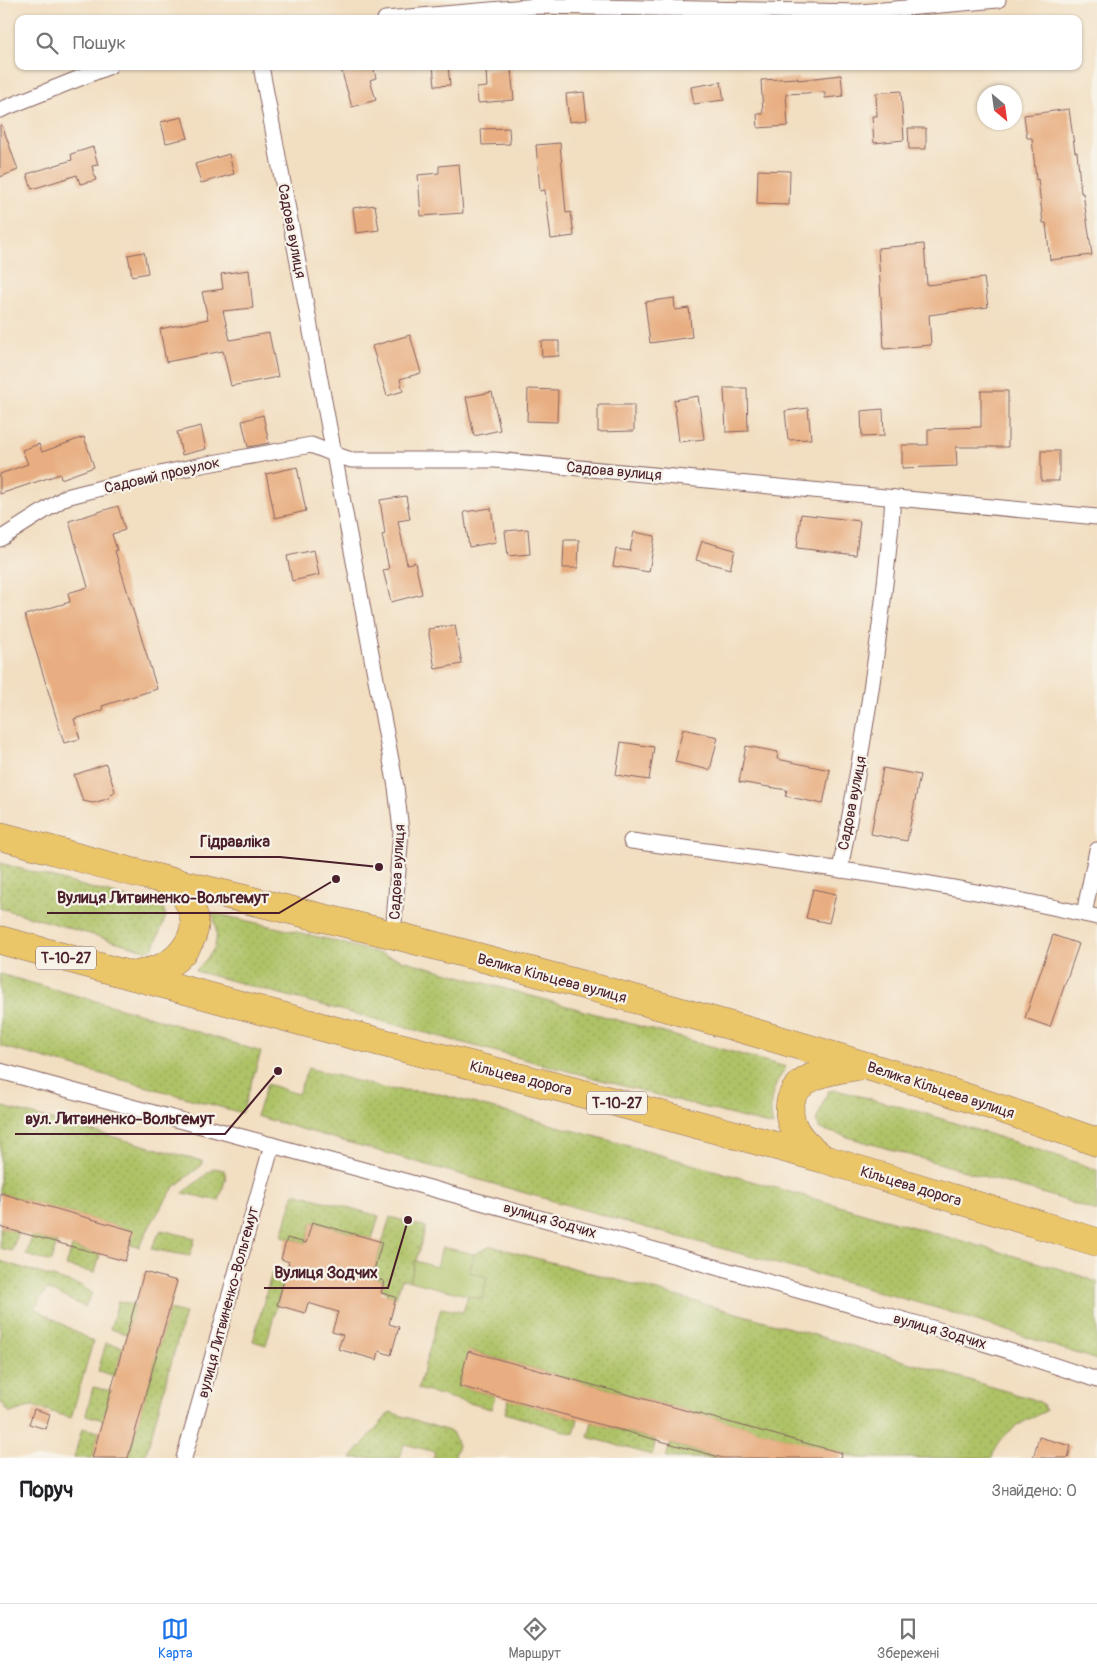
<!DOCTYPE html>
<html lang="uk">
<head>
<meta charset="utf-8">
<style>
  body { margin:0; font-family:Pangolin,sans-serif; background:#f2f2f2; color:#202124 }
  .compass { position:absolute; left:977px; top:85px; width:45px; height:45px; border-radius:50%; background:#fff; box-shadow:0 1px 4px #0004; rotate:151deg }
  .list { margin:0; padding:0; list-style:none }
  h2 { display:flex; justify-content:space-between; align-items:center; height:65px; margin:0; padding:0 20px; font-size:21px }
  h2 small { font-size:16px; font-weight:400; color:#757577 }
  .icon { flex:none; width:28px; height:28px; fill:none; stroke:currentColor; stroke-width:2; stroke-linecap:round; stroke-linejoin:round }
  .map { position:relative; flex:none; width:1097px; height:1458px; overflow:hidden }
  .search { position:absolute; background:#fff; box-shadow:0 1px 4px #0004; left:15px; right:15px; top:15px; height:55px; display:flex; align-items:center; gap:12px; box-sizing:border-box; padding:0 18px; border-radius:10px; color:#757577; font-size:19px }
  .sheet { height:145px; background:#fff }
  nav { display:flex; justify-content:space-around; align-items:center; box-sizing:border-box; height:70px; border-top:1px solid #e0e0e0; background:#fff; font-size:14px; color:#757577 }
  nav a { display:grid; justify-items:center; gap:2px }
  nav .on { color:#1a73e8 }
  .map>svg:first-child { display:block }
  .grass { fill:url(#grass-dots); stroke:#7c7048 }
  .green { fill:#aec266; stroke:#7c7048 }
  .building { fill:#e8ae81 }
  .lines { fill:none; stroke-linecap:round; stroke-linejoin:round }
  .street-casing { stroke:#856260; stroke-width:17 }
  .highway-casing { stroke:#856260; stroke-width:29 }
  .street { stroke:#fff; stroke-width:15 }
  .highway { stroke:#ebc669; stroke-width:28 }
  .labels { text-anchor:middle; stroke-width:4.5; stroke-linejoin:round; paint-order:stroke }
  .shield { fill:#f7f3e8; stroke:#7e5f64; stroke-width:1 }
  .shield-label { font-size:14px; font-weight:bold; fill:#4a1f2b }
  .street-label { font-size:15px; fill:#4a1f2b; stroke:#f7f3e8 }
  .leader { fill:none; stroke:#4a1f2b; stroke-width:2 }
  .callout-dot { fill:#4a1f2b; stroke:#f7f3e8; stroke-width:2 }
  .callout-label { font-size:16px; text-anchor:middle; font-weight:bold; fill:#4a1f2b; stroke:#f7f3e8; stroke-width:4.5; stroke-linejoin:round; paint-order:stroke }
</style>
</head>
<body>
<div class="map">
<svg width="1097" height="1458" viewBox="0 0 1097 1458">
  <defs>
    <pattern id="grass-dots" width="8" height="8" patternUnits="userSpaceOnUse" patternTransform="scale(1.25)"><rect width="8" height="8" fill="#aec266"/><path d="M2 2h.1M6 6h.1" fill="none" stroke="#97a659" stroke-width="1.8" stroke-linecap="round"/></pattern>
  </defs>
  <rect width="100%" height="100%" fill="#f7f3e8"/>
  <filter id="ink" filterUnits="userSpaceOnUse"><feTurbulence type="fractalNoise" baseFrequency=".02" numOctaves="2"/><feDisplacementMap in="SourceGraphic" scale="10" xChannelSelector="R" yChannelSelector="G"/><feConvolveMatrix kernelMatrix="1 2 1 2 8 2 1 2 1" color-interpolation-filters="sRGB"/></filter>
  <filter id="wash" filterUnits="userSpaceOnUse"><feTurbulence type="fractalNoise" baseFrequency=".0096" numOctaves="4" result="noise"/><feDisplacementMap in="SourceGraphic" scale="20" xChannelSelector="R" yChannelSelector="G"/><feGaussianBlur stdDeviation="1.12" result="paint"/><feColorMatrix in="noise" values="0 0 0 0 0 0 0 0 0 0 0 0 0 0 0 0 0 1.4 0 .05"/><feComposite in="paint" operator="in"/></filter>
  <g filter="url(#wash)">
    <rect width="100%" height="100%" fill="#f2dec1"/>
    <!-- grass -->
    <g class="grass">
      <path d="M0,863l163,45 3,8 -12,31 -6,4 -148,-43z"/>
      <path d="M213,913l114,26 459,128c-14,22 -18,33 -13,59l-578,-155c22,-22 25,-27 18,-58z"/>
      <path d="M0,974l145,41 116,37 -19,61 -242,-67z"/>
      <path d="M308,1068l79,21 45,3 169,46 466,133 30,11v78l-160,-52 -293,-81 -388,-111 11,-32 31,10z"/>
      <path d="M836,1090l78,20 159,51 24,9v42l-42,-15 -235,-68 -4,-8 12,-30z"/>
      <path d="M0,1106l202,55v4l-28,22 -22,35 -13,25 -9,-2 3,-14 -133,-38z"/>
      <path d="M214,1168l10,2 2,7 -7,24 -36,-8z"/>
      <path d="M294,1193l85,23 -7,23 -60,-17 -6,21 -24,-7z"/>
      <path d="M390,1217l36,10 -16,54 -8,-2 -6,18 -8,-2 -6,-7 2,-7 -12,-4z"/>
      <path d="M0,1227l18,5 -6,19 -12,-3z"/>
      <path d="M161,1230l34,8 -5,18 -39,-7z"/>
      <path d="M32,1236l25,6 -6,20 -25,-7z"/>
      <path d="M491,1246c180,48 360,98 538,152l13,5 4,8c-22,10 -47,21 -54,47h-133l-390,-107 -10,35 36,10 -4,13 -73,-20 23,-81 22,4 5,-17 14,4 -13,-26 5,-19z"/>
      <path d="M72,1247l28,8 -5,18 -29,-7z"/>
      <path d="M0,1261l82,25 10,7 -7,14 -38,-18 -12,19 58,34 -22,76 -38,-12 -23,7 -10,-12z"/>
      <path d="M272,1272l13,3 -19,70 -13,-4z"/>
      <path d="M118,1301l17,4 -8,29 -17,-5z"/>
      <path d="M169,1309l16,4 -40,145h-17z"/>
      <path d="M106,1343l17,4 -8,29 -17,-5z"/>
      <path d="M93,1387l18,4 -8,29 -17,-5z"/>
      <path d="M509,1399l69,20 -4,15 -69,-21z"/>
      <path d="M390,1412l62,20 6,13 -4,13h-21l2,-6 -31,-8 -4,14h-49z"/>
      <path d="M592,1422l64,18 -4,15 -64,-18z"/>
      <path d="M82,1428l17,4 -7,26h-18z"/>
      <path d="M670,1444l53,14h-57z"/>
    </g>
    <!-- green -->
    <path class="green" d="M442,1247l32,7 -5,18 18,5 -5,22 -72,-18 5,-20 22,6z"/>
    <g id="blocks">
      <!-- building -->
      <g class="building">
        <path d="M351,66h22l3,12 -6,2 6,20 -24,7 -11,-38z"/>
        <path d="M433,66h15l2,19 -15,1z"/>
        <path d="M511,69l3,31 -36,3 -1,-15 10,-1 -1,-16z"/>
        <path d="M841,75l2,21 -18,2v-6l-39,2 2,32 -30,2 -1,-14h6l-2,-34 37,-2v2z"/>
        <path d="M721,82l3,18 -30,4 -3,-17z"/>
        <path d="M901,91l3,49 -30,3 -2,-27h5l-1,-23z"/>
        <path d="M584,92l3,28 -18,2 -3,-28z"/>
        <path d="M1069,109l6,43h2l4,41h2l9,62 -42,5 -4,-37h-3l-5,-44 -2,1 -4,-42h-5l-3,-23z"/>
        <path d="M182,117l6,21 -22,5 -5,-21z"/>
        <path d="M0,125h2l16,45 -18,7z"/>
        <path d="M509,128l1,16 -28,1 -1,-16z"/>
        <path d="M908,128h18v21h-17z"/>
        <path d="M560,143l6,70 5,-1 3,24 -23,3 -6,-49 -5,1 -4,-46z"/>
        <path d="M93,147l5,18 -6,1 4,14 -16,4 -3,-9 -45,14 -5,-15 45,-14 -1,-6z"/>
        <path d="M229,154l5,20 -33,9 -6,-19z"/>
        <path d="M459,164l4,49 -42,3 -3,-41 21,-2v-7z"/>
        <path d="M758,170l32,1 -1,34 -32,-1z"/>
        <path d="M375,205l4,25 -23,3 -3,-25z"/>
        <path d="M924,244l3,41 57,-7 4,29 -59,8 2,30 -47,4 -6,-101z"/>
        <path d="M144,252l4,21 -16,3 -4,-21z"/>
        <path d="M249,270l4,38 -30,3 7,29 39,-7 9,44 -47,9 -8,-35 -57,11 -6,-33 48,-10 -6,-27 21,-3 -2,-15z"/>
        <path d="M674,298l1,12 14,-2 3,29 -42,6 -5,-41z"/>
        <path d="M410,335l11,38 -21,6 3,12 -16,5 -15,-50z"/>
        <path d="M541,341h18v15l-17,1z"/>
        <path d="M724,388h23l1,43 -22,1z"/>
        <path d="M528,389l30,1 -1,32 -30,-1z"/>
        <path d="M981,391h27v56h-52l1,19 -55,2v-23h26v-16l53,-2z"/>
        <path d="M492,392l8,38 -26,6 -8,-39z"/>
        <path d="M698,396l6,43 -25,3 -5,-42z"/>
        <path d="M598,405h36v26l-36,1z"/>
        <path d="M808,408l3,31 -23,1 -3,-29z"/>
        <path d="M883,409l1,27 -22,1 -1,-26z"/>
        <path d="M263,415l6,28 -21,4 -6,-26z"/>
        <path d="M201,426l5,23 -24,6 -5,-23z"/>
        <path d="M84,437l10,30 -33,12 -1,-5 -60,20v-20l28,-10 -6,-14 17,-6 3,8z"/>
        <rect x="1041" y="451" width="18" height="30"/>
        <path d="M297,467l9,44 -31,7 -9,-44z"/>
        <path d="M406,496l4,23 -12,2 9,43 8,-2 7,32 -31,8 -8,-32 6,-1 -7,-34 3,-1 -5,-34z"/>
        <path d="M118,506l7,24 -13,4 5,16 -2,1 42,138 -55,17 1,4 -29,9 6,20 -16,4 -39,-128 45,-13 -2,-9 20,-6 -19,-66z"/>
        <path d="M491,508l5,34 -27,5 -5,-35z"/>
        <path d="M801,514l59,7 -4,34 -59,-7z"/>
        <path d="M528,529l2,25 -22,2 -3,-25z"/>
        <path d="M634,532l21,4 -6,36 -36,-6 3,-17 14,2z"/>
        <path d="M564,540h15l-1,28h-15z"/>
        <path d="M702,541l33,9 -5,19 -34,-9z"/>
        <path d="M314,550l5,25 -27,6 -5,-25z"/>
        <path d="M455,625l7,39 -27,5 -7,-40z"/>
        <path d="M683,729l35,8 -8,33 -35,-8z"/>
        <path d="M621,742l33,5 -5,33 -33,-5z"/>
        <path d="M746,746l32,6 -1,7 53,11 -7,34 -38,-8 2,-6 -48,-8z"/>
        <path d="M106,764l9,27 -8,8 -14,4 -10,-2 -9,-26z"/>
        <path d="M883,768l37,7 -13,66 -36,-7z"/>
        <path d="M813,889l23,5 -7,29 -23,-5z"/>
        <path d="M1053,935l26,9 -29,83 -25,-9z"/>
        <path d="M0,1193l134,38 -9,30 -125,-34z"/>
        <path d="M312,1222l70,20 -10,35 12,4 -3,12 15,4 -7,27 10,3 -8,28 -12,-4 -2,9 -39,-11 5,-14 -11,-3 6,-20 -30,-9 -3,10 -28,-8 12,-43 -8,-3 6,-21 19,5z"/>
        <path d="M144,1272l33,9 -49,177h-36z"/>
        <path d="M468,1351l374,102 -1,5h-118l-264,-72z"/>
        <path d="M34,1409l16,5 -4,15 -17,-5z"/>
        <path d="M1039,1437l32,9 -3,12h-35z"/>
      </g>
    </g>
  </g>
  <g filter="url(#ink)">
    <use href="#blocks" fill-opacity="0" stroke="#856260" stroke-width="1"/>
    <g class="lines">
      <!-- street casing -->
      <g class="street-casing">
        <g id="street">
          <path d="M385,19l153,-13 322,6 138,-12"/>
          <path d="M261,66l73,388 17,6h144l602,57"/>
          <path d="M0,110l110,-44"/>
          <path d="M0,539l66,-42 70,-18 66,-14 109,-20 23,9 62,333 5,44 -8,104"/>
          <path d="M631,841c156,21 313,40 466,76"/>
          <path d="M840,870c23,-124 44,-247 53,-372"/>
          <path d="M1084,914l13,-64"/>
          <path d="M0,1071c247,68 494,133 740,203 120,34 240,65 357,106"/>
          <path d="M184,1458l88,-313"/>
        </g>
      </g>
      <!-- highway casing -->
      <g class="highway-casing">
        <g id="highway">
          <path d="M0,836c50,13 99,28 149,40 82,20 164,39 245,59 236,61 473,125 703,207"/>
          <path d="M0,940l333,90 259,66 232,63 273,83"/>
          <path d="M133,976c10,-3 21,-5 30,-9 19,-9 37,-33 30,-54 -3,-12 -10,-21 -17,-31"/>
          <path d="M822,1158c-6,-6 -15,-11 -20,-18 -9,-10 -14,-22 -12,-36 5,-30 44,-34 69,-38"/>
        </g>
      </g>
      <!-- street -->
      <use href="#street" class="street"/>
      <!-- highway -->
      <use href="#highway" class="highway"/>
    </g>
  </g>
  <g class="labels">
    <!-- shield labels -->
    <g class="shield">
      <rect x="36" y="946.5" width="60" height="23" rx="4"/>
      <rect x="587" y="1091.5" width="60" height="23" rx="4"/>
    </g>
    <g class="shield-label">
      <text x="66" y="963">Т-10-27</text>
      <text x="617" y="1108">Т-10-27</text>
    </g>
    <!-- street labels -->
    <g class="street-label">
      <text transform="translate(292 231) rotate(79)" y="5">Садова вулиця</text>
      <text transform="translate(614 471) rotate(5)" y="5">Садова вулиця</text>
      <text transform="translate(162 475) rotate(-13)" y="5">Садовий провулок</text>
      <text transform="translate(852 803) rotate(-79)" y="5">Садова вулиця</text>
      <text transform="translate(397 872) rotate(-87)" y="5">Садова вулиця</text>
      <text transform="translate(552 978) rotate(15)" y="5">Велика Кільцева вулиця</text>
      <text transform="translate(521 1078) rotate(14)" y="5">Кільцева дорога</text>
      <text transform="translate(941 1090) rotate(18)" y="5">Велика Кільцева вулиця</text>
      <text transform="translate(911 1186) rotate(17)" y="5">Кільцева дорога</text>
      <text transform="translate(550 1220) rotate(16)" y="5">вулиця Зодчих</text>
      <text transform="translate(228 1302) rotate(-75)" y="5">вулиця Литвиненко-Вольгемут</text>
      <text transform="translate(940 1331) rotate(16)" y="5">вулиця Зодчих</text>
    </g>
  </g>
  <!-- callouts -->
  <path class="leader" d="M379 867L280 857H190M336 879L279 913H47M278 1071L225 1134H15M408 1220L388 1288H264"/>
  <g class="callout-dot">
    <circle cx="379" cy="867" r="5"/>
    <circle cx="336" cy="879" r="5"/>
    <circle cx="278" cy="1071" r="5"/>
    <circle cx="408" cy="1220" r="5"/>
  </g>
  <g class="callout-label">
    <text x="235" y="847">Гідравліка</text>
    <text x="163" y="903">Вулиця Литвиненко-Вольгемут</text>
    <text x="120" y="1124">вул. Литвиненко-Вольгемут</text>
    <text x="326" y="1278">Вулиця Зодчих</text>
  </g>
</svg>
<svg class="compass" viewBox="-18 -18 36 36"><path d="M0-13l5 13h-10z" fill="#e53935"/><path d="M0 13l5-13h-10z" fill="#757577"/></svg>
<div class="search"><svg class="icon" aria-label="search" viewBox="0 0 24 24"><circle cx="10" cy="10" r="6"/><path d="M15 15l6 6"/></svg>Пошук</div>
</div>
<section class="sheet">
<h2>Поруч<small>Знайдено: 0</small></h2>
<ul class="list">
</ul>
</section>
<nav>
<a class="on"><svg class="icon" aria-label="map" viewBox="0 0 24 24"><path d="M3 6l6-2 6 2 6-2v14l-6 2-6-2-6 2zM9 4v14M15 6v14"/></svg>Карта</a>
<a><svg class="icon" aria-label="directions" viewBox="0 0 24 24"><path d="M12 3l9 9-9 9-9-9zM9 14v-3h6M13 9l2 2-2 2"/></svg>Маршрут</a>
<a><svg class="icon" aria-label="saved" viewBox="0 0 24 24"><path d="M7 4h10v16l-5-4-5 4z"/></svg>Збережені</a>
</nav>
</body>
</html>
